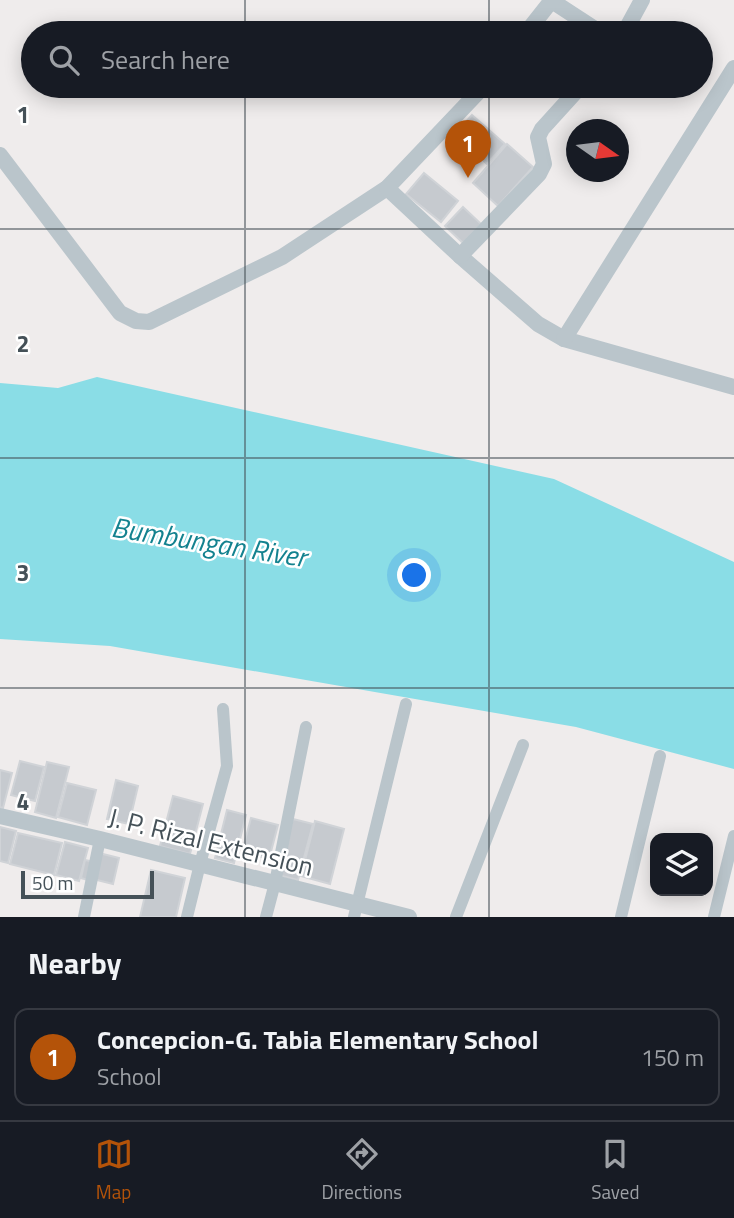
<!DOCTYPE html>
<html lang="en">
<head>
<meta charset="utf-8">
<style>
  body { margin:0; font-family:"Titillium Web",sans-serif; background:#20242c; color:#f1f3f6 }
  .controls { position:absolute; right:21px; bottom:21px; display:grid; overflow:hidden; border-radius:14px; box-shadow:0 4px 18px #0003 }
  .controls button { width:63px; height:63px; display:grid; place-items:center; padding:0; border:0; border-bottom:2px solid #363941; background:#171b24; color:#f1f3f6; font:35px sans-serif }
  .compass { position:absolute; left:566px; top:119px; width:63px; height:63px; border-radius:50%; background:#171b24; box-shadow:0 4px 18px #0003; rotate:104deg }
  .scale { position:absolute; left:21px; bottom:18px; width:133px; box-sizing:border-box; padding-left:7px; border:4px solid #455158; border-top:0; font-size:19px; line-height:24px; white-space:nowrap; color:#455158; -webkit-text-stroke:5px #fff; paint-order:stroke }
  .you { position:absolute; left:415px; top:576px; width:24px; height:24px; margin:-18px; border:5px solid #fff; border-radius:50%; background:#1a73e8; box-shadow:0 0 0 10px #1a73e833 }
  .badge { display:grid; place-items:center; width:46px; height:46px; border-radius:50%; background:#b45309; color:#fff; font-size:23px; font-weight:700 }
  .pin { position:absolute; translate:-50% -58px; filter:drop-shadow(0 2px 4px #0008) }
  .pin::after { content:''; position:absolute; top:37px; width:24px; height:21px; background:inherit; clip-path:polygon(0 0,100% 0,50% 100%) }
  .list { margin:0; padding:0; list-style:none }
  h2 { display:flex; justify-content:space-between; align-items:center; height:91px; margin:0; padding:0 28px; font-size:30px }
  h2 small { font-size:23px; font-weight:400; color:#9ea1a6 }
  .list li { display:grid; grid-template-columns:46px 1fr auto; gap:21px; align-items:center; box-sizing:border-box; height:98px; margin:0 14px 14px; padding:0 14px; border:2px solid #363941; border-radius:14px }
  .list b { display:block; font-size:26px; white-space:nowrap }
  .list p { margin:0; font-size:23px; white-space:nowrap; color:#9ea1a6 }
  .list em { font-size:23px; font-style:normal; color:#9ea1a6 }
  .icon { flex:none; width:38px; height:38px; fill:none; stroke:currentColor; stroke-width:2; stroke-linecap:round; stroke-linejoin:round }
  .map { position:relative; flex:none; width:734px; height:917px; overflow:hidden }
  .search { position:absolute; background:#171b24; box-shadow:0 4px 18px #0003; left:21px; right:21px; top:21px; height:77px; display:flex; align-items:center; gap:18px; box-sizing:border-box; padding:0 24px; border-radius:38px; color:#9ea1a6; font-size:26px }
  .sheet { height:203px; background:#171b24 }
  nav { display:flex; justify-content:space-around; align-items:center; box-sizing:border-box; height:98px; border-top:2px solid #363941; background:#171b24; font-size:19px; color:#9ea1a6 }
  nav a { display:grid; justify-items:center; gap:4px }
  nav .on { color:#b45309 }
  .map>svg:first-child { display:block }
  .water { fill:#8adde6 }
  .building { fill:#c6cacf; stroke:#d0d3d7; stroke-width:2 }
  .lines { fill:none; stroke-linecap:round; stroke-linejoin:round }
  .pedestrian { stroke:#bac5cb; stroke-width:12 }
  .minor { stroke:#bac5cb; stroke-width:16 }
  .grid { fill:none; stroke:#455158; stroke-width:2; stroke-opacity:0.55 }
  .labels { text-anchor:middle; stroke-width:5; stroke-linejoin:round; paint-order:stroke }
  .street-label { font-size:26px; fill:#455158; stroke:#fff }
  .water-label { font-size:28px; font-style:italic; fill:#13828f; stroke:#fff }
  .grid-label { font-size:23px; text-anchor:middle; font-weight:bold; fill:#455158; stroke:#fff; stroke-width:5; stroke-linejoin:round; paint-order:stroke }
</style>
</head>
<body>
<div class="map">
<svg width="734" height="917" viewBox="0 0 734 917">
  <rect width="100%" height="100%" fill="#efecec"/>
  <!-- water -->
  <path class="water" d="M97,377l457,102 180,83v207l-158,-42 -466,-81 -110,-7v-256l58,5z"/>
  <!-- building -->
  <g class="building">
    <path d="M472,115l33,29 -18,20 -32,-30z"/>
    <path d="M507,144l26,23 -35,39 -25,-23z"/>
    <path d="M424,173l34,28 -17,21 -35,-28z"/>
    <path d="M463,207l18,17 -18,19 -18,-17z"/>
    <path d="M20,761l24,6 -9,34 -24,-6z"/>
    <path d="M47,762l22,5 -13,51 -21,-6z"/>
    <path d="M0,770l12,3 -9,35 -3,-1z"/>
    <path d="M116,780l22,6 -9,38 -22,-5z"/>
    <path d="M67,783l29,7 -9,35 -29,-8z"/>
    <path d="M173,796l30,8 -13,50 -30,-8z"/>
    <path d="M227,810l19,5 -12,48 -19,-5z"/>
    <path d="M251,818l27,7 -9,34 -27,-7z"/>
    <path d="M293,819l20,5 -15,56 -20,-5z"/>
    <path d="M315,821l29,8 -14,55 -29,-8z"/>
    <path d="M0,827l16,4 -8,32 -8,-2z"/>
    <path d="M18,833l44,10 -8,32 -44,-11z"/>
    <path d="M65,842l23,6 -9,33 -23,-6z"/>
    <path d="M99,853l20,5 -6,26 -20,-5z"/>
    <path d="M85,860l10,2 -4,19 -10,-3z"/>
    <path d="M151,870l34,8 -9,39h-36z"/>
  </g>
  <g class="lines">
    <!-- pedestrian -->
    <g class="pedestrian">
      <path d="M84,917l16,-78"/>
      <path d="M187,917l13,-53 27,-98 -4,-57"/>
      <path d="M266,917l9,-34 31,-156"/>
      <path d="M354,917l52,-213"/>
      <path d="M456,917l67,-172"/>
      <path d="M621,917l39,-161"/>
      <path d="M714,917l20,-81"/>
    </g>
    <!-- minor -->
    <g class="minor">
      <path d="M552,1l49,32"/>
      <path d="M526,33l26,-33"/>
      <path d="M624,33l18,-33"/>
      <path d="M0,155l120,158 16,8 13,1 133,-65 105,-69 97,-102"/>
      <path d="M387,188l73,68 78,68 26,15 170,48"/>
      <path d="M460,256l79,-82 5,-10 -6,-27 4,-8 39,-43"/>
      <path d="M564,339l170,-271"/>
      <path d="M0,816l100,23 309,78"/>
    </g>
  </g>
  <!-- grid -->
  <path class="grid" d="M245,0v33M489,0v33M245,86v831M489,86v831M0,229h734M0,458h734M0,688h734"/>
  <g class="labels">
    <!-- street labels -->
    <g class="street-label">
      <text transform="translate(211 842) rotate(14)" y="9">J. P. Rizal Extension</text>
    </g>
    <!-- water labels -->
    <g class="water-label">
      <text transform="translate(209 542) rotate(9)" y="10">Bumbungan River</text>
    </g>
  </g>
  <g class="grid-label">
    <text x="23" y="123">1</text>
    <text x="23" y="352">2</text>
    <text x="23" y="581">3</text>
    <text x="23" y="810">4</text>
  </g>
</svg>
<div class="controls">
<button><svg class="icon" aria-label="layers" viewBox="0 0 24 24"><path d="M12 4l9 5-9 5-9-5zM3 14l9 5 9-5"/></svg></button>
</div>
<svg class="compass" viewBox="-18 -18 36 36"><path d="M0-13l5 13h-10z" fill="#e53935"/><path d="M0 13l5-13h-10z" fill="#9ea1a6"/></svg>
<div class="scale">50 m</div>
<div class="you"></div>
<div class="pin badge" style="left:468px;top:178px">1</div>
<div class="search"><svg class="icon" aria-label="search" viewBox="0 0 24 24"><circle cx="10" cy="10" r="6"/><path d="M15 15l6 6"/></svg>Search here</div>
</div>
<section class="sheet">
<h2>Nearby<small></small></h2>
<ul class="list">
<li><span class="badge">1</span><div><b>Concepcion-G. Tabia Elementary School</b><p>School</p></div><em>150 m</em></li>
</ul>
</section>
<nav>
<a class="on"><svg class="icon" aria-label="map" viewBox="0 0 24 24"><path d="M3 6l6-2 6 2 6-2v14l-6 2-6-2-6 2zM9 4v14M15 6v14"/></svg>Map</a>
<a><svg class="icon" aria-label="directions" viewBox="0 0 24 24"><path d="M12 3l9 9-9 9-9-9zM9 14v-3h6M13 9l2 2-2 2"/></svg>Directions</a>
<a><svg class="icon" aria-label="saved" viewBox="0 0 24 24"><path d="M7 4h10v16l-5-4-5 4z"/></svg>Saved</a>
</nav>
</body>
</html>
